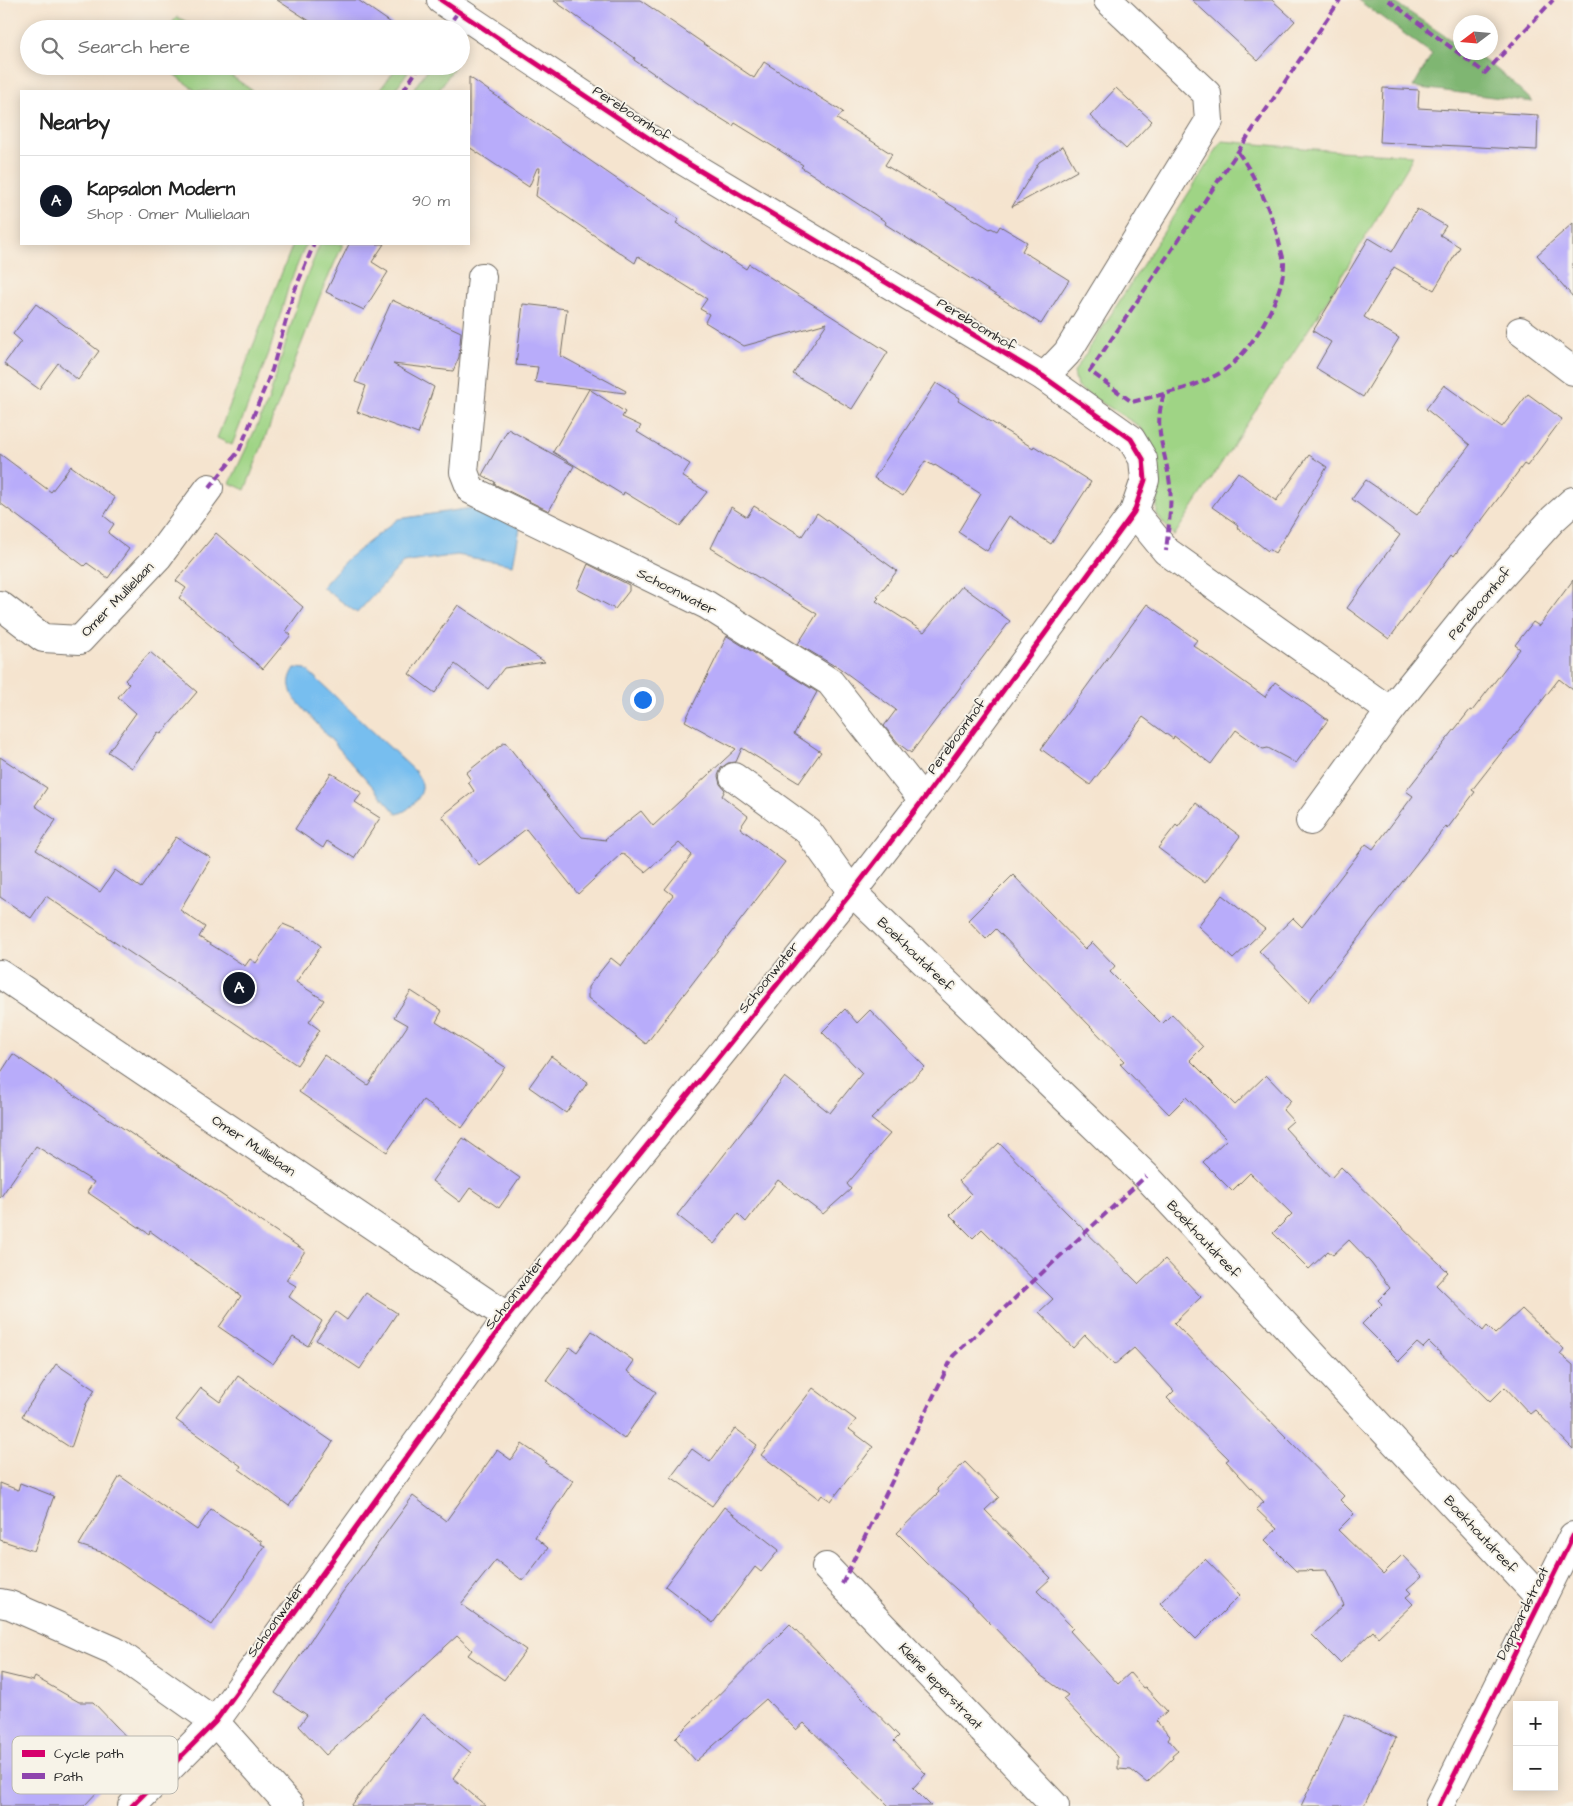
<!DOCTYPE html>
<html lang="en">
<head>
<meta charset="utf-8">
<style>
  body { margin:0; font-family:"Architects Daughter",sans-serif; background:#f6f6f6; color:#222 }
  .controls { position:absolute; right:15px; bottom:15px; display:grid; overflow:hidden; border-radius:0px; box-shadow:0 2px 12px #0003 }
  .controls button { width:45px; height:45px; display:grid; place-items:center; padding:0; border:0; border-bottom:1px solid #e0e0e0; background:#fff; color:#222; font:25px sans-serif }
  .compass { position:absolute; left:1453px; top:15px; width:45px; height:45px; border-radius:50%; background:#fff; box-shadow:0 2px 12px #0003; rotate:254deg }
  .you { position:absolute; left:642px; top:699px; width:18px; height:18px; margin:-12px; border:4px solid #fff; border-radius:50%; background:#1a73e8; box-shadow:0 0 0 8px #1a73e833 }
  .badge { display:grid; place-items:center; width:32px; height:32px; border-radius:50%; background:#111827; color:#fff; font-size:16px; font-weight:700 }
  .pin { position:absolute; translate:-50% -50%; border:2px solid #fff; box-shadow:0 1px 5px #0006 }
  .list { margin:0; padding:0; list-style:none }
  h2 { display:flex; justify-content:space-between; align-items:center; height:65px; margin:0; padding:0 20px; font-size:21px }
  h2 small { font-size:16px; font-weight:400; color:#767676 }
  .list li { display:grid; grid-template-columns:32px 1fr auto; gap:15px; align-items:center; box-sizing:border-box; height:90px; padding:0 20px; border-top:1px solid #e0e0e0 }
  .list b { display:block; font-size:19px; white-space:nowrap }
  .list p { margin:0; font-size:16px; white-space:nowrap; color:#767676 }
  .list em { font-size:16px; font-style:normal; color:#767676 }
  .icon { flex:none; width:28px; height:28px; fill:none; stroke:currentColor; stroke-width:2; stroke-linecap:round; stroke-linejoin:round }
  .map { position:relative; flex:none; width:1573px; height:1806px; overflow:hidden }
  .search { position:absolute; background:#fff; box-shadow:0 2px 12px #0003; left:20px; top:20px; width:450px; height:55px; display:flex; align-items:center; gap:12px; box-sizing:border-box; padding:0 18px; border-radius:28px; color:#767676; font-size:19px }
  .panel { position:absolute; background:#fff; box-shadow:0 2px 12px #0003; left:20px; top:90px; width:450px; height:155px; border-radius:0px }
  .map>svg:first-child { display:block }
  .green { fill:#9fd485; stroke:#658058 }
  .forest { fill:#7fb672; stroke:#55704e }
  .water { fill:#77beef; stroke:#51748d }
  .building { fill:#b8acfa }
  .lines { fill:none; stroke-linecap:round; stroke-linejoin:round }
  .minor-casing { stroke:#726c64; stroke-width:30 }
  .minor { stroke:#fff; stroke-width:28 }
  .quiet { stroke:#8e44ad; stroke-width:4; stroke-dasharray:8 4; stroke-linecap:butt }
  .cycleway-casing { stroke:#f7f3e8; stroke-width:8 }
  .cycleway { stroke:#d6006c; stroke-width:5 }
  .labels { text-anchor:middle; stroke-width:4; stroke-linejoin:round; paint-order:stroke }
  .street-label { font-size:14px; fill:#2b2b2b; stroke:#f7f3e8 }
  .key { fill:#f7f3e8; stroke:#bab7af; stroke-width:1 }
  .key-label { font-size:14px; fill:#2b2b2b }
</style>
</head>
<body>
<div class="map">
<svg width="1573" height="1806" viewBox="0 0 1573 1806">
  <rect width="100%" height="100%" fill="#f7f3e8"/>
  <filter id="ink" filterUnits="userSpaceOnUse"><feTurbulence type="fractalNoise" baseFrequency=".02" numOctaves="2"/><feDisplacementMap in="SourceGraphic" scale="10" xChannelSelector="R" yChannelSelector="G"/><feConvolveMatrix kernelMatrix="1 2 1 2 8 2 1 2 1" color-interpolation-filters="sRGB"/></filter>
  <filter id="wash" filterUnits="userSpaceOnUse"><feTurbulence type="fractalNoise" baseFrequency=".0096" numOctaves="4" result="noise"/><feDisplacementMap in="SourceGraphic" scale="20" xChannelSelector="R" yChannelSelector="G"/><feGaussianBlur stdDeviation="1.12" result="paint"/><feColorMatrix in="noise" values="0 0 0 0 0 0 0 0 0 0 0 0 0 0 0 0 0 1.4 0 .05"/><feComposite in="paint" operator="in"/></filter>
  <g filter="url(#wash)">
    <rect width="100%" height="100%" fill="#f5e4cf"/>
    <!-- green -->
    <g class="green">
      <path d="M177,17l24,12h-34z"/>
      <path d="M163,66h54l36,25h-57z"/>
      <path d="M398,66h14l-18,25h-15z"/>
      <path d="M430,66h25l-17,25h-26z"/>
      <path d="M1222,141l116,10 75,4 -5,11 -83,138 -151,232 -17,-21v-49l-7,-26 -11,-14 -62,-39 -3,-15z"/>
      <path d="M293,244h13l-17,41 -20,68 -37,92 -15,-7z"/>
      <path d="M320,244h23l-23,52 -75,194 -15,-7 38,-81 34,-114z"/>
    </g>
    <!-- forest -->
    <path class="forest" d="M1358,0h33l69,46v6c23,0 57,35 73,50l-120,-15 19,-33z"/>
    <!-- water -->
    <g class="water">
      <path d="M472,508l48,20 -7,37 -56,-10 -54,8 -46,50 -35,-26 24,-27 52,-41z"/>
      <path d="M295,668l11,1 109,102c3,5 8,11 7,18 -2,11 -15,23 -25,25l-103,-116c-6,-12 -6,-19 1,-30z"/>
    </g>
    <g id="blocks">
      <!-- building -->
      <g class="building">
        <path d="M277,0h81l39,27 -1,2h-74z"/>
        <path d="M553,0h87l114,78 10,-16 79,50 -6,7 55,35 -7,11 105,64 1,-1 6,3 3,-5 27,16 -5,9 47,29 -28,44 -156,-100 1,-2 -85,-55 2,-2 -68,-42 -2,3 -32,-20 -67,-46 1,-2z"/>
        <path d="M1192,0h80l23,21 -37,40z"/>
        <path d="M469,77l168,116 42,26 -3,4 17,11 53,35 3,-5 139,88 -36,57 -59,-35 34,-51 -83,23 -39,-24 4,-8 -9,-5 7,-10 -69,-43 -3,7 -99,-67 4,-28h-3l-8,19 -60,-40z"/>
        <path d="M1116,88l36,33 -26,28 -36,-33z"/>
        <path d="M1383,88l36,2 -1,18 120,7 -1,35 -157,-8z"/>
        <path d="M1063,146l14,25 -65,36 27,-45z"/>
        <path d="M1417,209l29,17 -6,9 20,12 -26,43 -40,-23 -30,50 35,21 -36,59 -47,-29 15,-26 -18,-11 56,-93 23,14z"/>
        <path d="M1573,223v74l-36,-42z"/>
        <path d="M349,244h35l-12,18 16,10 -24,38 -38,-18z"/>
        <path d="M392,300l69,32 -2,25 -6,14 -60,-7 41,23 -16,47 -61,-22 9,-26 -11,-4z"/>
        <path d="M36,304l63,47 -21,29 -20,-17 -19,26 -35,-25 17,-23 -8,-7z"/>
        <path d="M523,304l44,5 -6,47 65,35 -1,2 -90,-11 3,-15 -22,-2z"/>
        <path d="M936,383l24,15 -2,3 75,47 1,-2 57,36 -40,62 -42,-28 -22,35 -29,-19 23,-38 -46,-29 -1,1 -9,-5 -22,35 -29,-18z"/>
        <path d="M1444,385l58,42 26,-33 34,25 -35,47 -3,-2 -45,60 -1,-1 -24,33 -2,-2 -63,85 -42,-31 53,-73 -48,-36 14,-19 51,35 53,-70 -44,-36z"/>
        <path d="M589,389l36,23 -3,5 19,9 -4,6 53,32 -8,12 25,16 -27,34 -56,-34 -1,3 -70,-43z"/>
        <path d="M508,429l66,37 -25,45 -55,-27 1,-2 -13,-7z"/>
        <path d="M0,454l51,38 20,-26 44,32 -11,18 10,8 -6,9 21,16 -21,29 -21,-15 -3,3 -84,-63z"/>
        <path d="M1309,455l18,12 -52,86 -6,-4 -1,2 -31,-24 1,-2 -26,-18 26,-35 38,29z"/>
        <path d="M754,506l48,30 15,-23 80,58 -20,26 2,1 -3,3 48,31 38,-46 48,35 -99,132 -12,-9 -15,-18 12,-16 -62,-46 -1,1 -35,-21 19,-30 -106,-66 20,-41 16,10z"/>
        <path d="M216,533l87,74 -17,24 5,4 -28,34 -84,-71 7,-10 -10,-7z"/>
        <path d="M588,564l41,21v6l-14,18 -38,-20z"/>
        <path d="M1573,580v110l-14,-11 -87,111 3,2 -28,37 -1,-3 -138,176 -49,-51 34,-33 9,9 64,-83 7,5 40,-53 -7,-5 64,-81 2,1 48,-62 -5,-4 18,-23 6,4z"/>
        <path d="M1147,604l50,36 -4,5 72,52 10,-15 53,38 -32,43 -28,-15 -5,1 -27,-19 -25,34 -37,-28 -1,3 -30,-22 -53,68 -49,-36z"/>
        <path d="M458,605l87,57 -41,6 -16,21 -33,-25 -20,29 -26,-19z"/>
        <path d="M727,636l90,56 -23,42 27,18 -22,31 -57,-35 -6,14 -8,1 -7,5 -3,8 2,8 5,6 -3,6 26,20 -8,12 45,34 -139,182 -58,-46v-11l23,-29 10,8 52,-71 -8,-6 27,-34 -13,-12 -34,29 -23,-19 -44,41 -52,-65 -47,36 -37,-49 32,-25 -6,-9 3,-2 -5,-7 39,-31 66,83 11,12 24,3 -1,-1 36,-28 12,15 83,-77 -51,-28z"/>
        <path d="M150,652l47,40 -36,42 -3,-2 -26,36 -24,-16 28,-39 -18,-16 11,-13 -4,-4z"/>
        <path d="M0,757l47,31 -12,18 21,14 -20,30 64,42 15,-22 26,18 35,-51 35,21 -31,52 25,17 -6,10 46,29 5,-7 6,4 27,-39 21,9 17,13 -25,36 28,18 -15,22 11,8 -23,35 -251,-169 -15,22 -31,-21z"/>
        <path d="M331,773l31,20 -7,9 25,16 -26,40 -27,-17 -4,7 -28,-19z"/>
        <path d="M1196,803l44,33 -35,47 -47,-35 18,-23 2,2z"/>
        <path d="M1013,875l72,74 7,-7 23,24 -5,6 52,52 10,-10 31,33 -13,13 45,45 31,-30 25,26 -8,9 10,11 -8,7 46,50 10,-11 107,105 -12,13 47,46 4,-5 8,8 27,-25 42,40 -4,5 13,11v84l-38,-39 -5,4 -25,-27 -15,15 -61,-60 -6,6 -6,-5 -18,18 -37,-37 20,-20 -4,-4 12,-12 -19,-25 -22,-23 -16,15 -5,-4 -19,18 -36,-36 19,-19 -42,-41 -18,18 -29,-29 24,-23 -41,-42 -17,17 -49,-50 4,-3 -128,-132 -10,10 -18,-19z"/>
        <path d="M1222,895l43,34 -32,30 -35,-33z"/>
        <path d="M411,991l31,20 -6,11 69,45 -43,61 -39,-28 -36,52 -88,-60 25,-37 44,30 40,-60 -14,-8z"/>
        <path d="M845,1009l12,14 13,-13 55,57 -54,52 19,15 -43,50 4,5 -28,25 -45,-34 -32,42 -8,-8 -24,30 -37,-29 108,-138 45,36 32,-40 -40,-41z"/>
        <path d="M13,1054l292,197 -19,29 10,6 -7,11 33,24 -14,25 -15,-9 -20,27 -54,-37 22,-31 -91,-65 -1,3 -62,-42 7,-10 -58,-36 -36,52v-124z"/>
        <path d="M551,1056l37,26 -22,31 -37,-26z"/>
        <path d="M463,1138l57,40 -21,30 -29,-20 -10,14 -28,-21z"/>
        <path d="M999,1143l70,72 70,69 26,-25 36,38 -27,26 170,173 -4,4 14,14 -16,16 45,44 19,-19 20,21 -15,13 4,4 -5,4 7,7 -35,33 -5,-6 -33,32 -28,-28 32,-30 -18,-35 -30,1 -31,-31 12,-11 -21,-20 8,-7 -38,-41 3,-2 -62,-61 7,-7 -40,-43 -20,17 -29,-30 -12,13 -34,-36 14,-13 -71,-70 -9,9 -23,-23 21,-21 -12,-13z"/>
        <path d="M366,1293l31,20 -37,56 -44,-29 20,-28 11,8z"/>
        <path d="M592,1331l42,30 -7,10 29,21 -32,47 -78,-59 24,-33 7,5z"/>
        <path d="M56,1364l39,26 -9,14 -15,44 -49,-32z"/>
        <path d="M238,1376l95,66 -44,64 -50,-37 2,-3 -65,-46 25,-32 19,14z"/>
        <path d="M813,1388l43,32 -7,9 24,18 -42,54 -9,-6 -3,4 -58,-44z"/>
        <path d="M735,1428l22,17 -45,61 -41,-29 21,-28 18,13z"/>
        <path d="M522,1444l25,17 -2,2 28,18 -38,56 13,11 -25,33 -27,-21 -35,44 65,46 -22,30 -36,-25 4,-5 -15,-14 -131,119 -27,-29 8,-11 -32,-22 67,-100 71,-97 33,25 51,-71 14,10z"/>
        <path d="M965,1462l34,35 -14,13 66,68 -14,13 36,37 -3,3 48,53 12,-11 13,15 2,-1 22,24 -11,10 14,15 -2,3 10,12 -6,5 1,2 -26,25 -16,-13 -13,-1v-12l-55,-58 5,-4 -28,-20 -74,-77 -40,-36 -29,-29 42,-41 -2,-3z"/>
        <path d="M120,1476l77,54 14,-21 51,33 -1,2 4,2 -53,79 -108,-72 -25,-8z"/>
        <path d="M0,1483l18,7 2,-7 34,13 -20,55 -34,-11z"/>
        <path d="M724,1507l55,43 -18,22 -6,-5 -42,56 -48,-37z"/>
        <path d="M1205,1559l35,36 -44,44 -36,-36z"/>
        <path d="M790,1624l109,112 -5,5 32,33 -13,14 18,18h-42l-85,-83 -8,7 -30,-31 -70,62 -21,-23z"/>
        <path d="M0,1673l33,8 2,-4 44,25h14l44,46 -20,19 2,2 -35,37h-84z"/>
        <path d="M423,1714l48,39 -18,25 33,28h-135z"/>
        <path d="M1345,1714l51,24 -32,68h-63z"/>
      </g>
    </g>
  </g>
  <g filter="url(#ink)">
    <use href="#blocks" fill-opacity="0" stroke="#726c64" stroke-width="1"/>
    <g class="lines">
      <!-- minor casing -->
      <g class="minor-casing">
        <g id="minor">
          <path d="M482,277l-18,195 7,18 236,115 123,77 93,118"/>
          <path d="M1520,331l53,40"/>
          <path d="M1044,377l23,-24 142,-232 -2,-27 -99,-94"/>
          <path d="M1134,512l32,39 224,160 82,-102 81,-90 20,-18"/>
          <path d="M0,605l43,33 37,2 78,-83 51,-69"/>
          <path d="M734,777l74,54 44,61 294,284 396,424"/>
          <path d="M1310,821l80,-110"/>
          <path d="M0,974l508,343"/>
          <path d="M826,1567l229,239"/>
          <path d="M0,1603l10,2 105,46 100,71 75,84"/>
          <path d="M132,1806l83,-84 293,-405 344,-425 71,-92 211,-288 11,-32 -2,-21 -12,-20 -87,-62 -367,-220 -236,-157"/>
          <path d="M1439,1806l134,-270"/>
        </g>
      </g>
      <!-- minor -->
      <use href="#minor" class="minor"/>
      <!-- quiet -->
      <g class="quiet">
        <path d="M1388,0l97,73 68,-73"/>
        <path d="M446,29l12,-17"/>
        <path d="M403,91l17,-25"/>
        <path d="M1238,152c20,29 35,63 43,98 1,4 3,10 3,14 -1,34 -33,89 -61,107 -26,17 -61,23 -91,31l-42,-31 250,-371"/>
        <path d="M1164,394c-12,36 2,56 6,91 2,19 -2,46 -4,66"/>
        <path d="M209,488l30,-37 33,-81 22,-78 20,-48"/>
        <path d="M842,1584l111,-228 193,-180"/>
      </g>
      <!-- cycleway casing -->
      <g class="cycleway-casing">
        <g id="cycleway">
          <path d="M132,1806l83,-84 293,-405 344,-425 71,-92 211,-288 11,-32 -2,-21 -12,-20 -87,-62 -367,-220 -236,-157"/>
          <path d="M1439,1806l134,-270"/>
        </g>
      </g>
      <!-- cycleway -->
      <use href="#cycleway" class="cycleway"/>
    </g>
  </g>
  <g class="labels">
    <!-- street labels -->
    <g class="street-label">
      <text transform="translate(632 113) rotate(33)" y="5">Pereboomhof</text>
      <text transform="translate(977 324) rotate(31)" y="5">Pereboomhof</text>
      <text transform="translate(677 591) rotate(27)" y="5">Schoonwater</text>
      <text transform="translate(117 599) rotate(-46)" y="5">Omer Mullielaan</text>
      <text transform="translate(1479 603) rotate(-50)" y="5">Pereboomhof</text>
      <text transform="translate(956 736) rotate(-54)" y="5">Pereboomhof</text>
      <text transform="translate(916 954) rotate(44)" y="5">Boekhoutdreef</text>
      <text transform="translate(768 977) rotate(-51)" y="5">Schoonwater</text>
      <text transform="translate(254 1145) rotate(34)" y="5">Omer Mullielaan</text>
      <text transform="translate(1204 1239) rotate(47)" y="5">Boekhoutdreef</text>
      <text transform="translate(514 1293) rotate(-52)" y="5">Schoonwater</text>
      <text transform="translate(1481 1534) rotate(47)" y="5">Boekhoutdreef</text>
      <text transform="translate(1522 1613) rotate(-64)" y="5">Dappaardstraat</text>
      <text transform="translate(275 1620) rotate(-54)" y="5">Schoonwater</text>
      <text transform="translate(941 1686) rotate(46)" y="5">Kleine Ieperstraat</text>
    </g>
  </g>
  <!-- legend -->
  <rect x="12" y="1736" width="166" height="58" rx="8" class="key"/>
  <rect x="22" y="1750" width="23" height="7" fill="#d6006c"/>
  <rect x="22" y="1773" width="23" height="6" fill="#8e44ad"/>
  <g class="key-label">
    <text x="54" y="1758">Cycle path</text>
    <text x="54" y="1781">Path</text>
  </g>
</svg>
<div class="controls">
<button>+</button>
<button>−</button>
</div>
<svg class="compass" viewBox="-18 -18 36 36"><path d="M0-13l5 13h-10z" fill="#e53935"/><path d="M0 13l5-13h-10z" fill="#767676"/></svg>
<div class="you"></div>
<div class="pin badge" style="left:239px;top:988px">A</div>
<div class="search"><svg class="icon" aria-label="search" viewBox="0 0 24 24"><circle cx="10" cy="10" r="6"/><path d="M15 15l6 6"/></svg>Search here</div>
<section class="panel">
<h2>Nearby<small></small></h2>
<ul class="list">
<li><span class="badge">A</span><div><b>Kapsalon Modern</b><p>Shop · Omer Mullielaan</p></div><em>90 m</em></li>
</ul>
</section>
</div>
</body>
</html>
